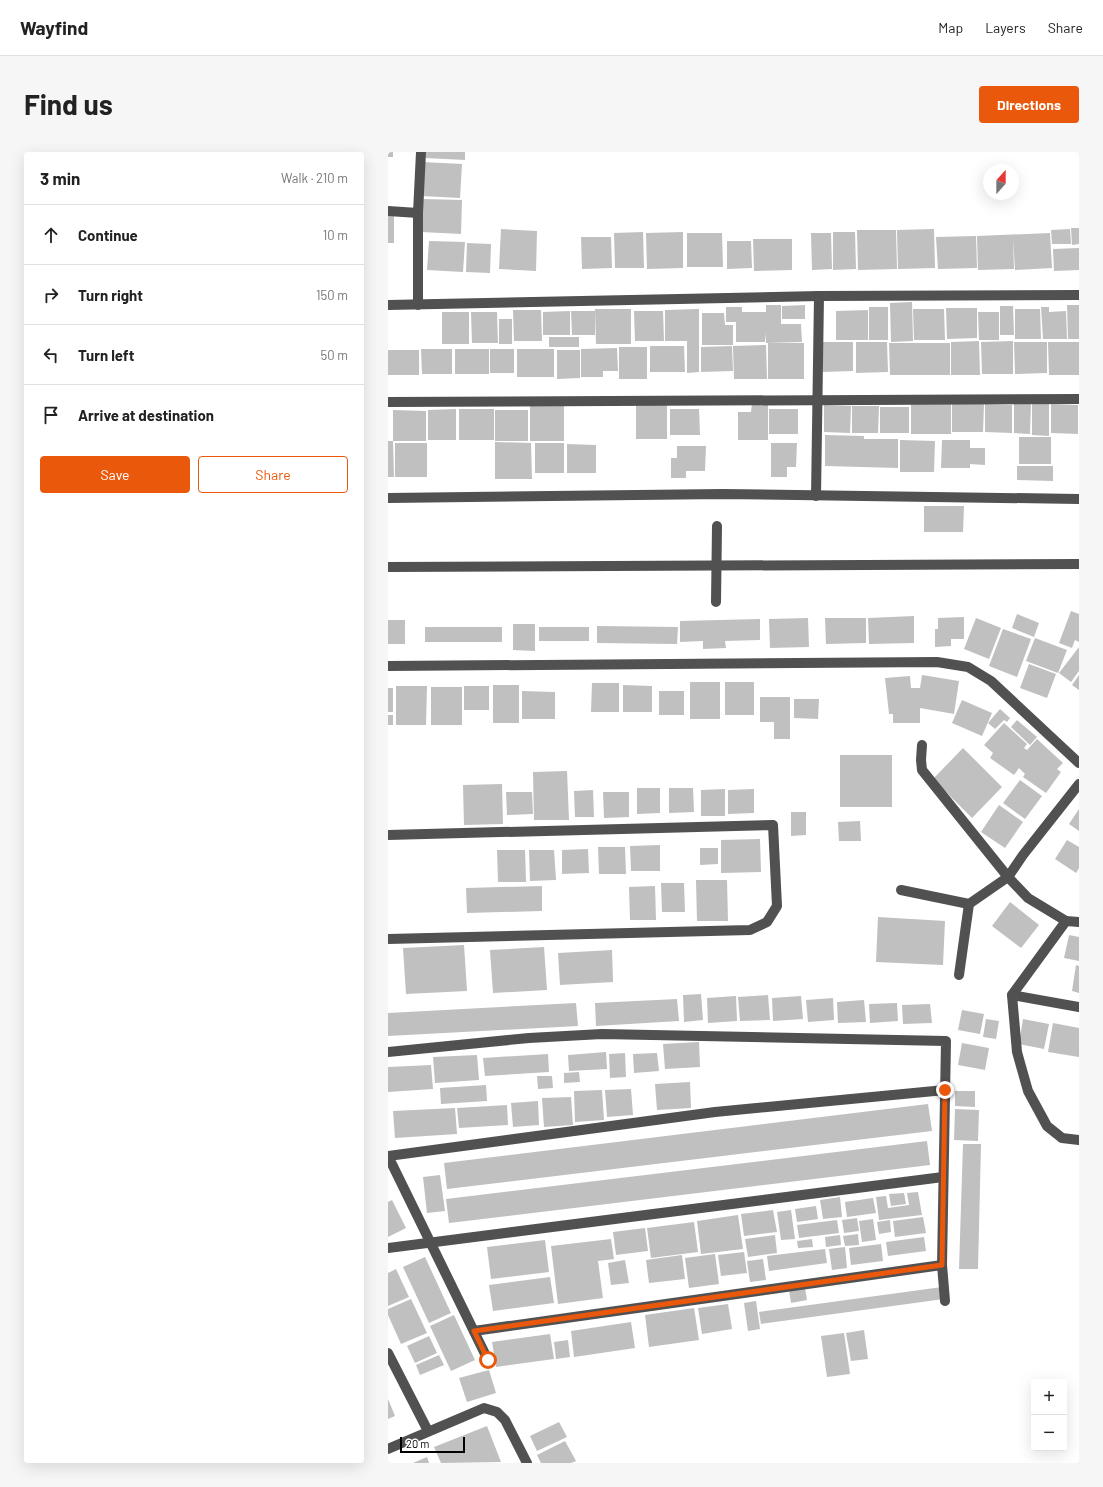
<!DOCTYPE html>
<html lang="en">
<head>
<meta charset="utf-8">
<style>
  body { margin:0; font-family:Barlow,sans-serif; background:#f6f6f6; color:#222 }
  .controls { position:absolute; right:12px; bottom:12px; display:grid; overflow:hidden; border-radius:4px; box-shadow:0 4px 16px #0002 }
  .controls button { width:36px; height:36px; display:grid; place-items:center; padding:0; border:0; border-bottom:1px solid #e0e0e0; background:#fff; color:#222; font:20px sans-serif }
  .compass { position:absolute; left:595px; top:12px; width:36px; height:36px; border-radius:50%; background:#fff; box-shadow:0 4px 16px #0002; rotate:21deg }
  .scale { position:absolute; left:12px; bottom:10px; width:65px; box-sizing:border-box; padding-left:4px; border:2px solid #000; border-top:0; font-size:11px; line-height:14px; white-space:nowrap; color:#000; -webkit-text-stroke:3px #fff; paint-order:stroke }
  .stop { position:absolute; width:12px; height:12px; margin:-9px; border:3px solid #ea580c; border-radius:50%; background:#fff }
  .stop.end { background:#ea580c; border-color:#fff; box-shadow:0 1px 4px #0008 }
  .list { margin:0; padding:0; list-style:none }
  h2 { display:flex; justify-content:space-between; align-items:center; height:52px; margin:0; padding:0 16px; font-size:17px }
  h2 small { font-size:13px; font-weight:400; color:#767676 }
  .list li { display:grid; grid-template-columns:26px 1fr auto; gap:12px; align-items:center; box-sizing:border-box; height:60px; padding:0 16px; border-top:1px solid #e0e0e0 }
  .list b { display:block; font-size:15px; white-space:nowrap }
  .list em { font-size:13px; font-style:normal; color:#767676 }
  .actions { display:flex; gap:8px; padding:12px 16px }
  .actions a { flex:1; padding:9px 0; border:1px solid #ea580c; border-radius:4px; text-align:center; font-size:14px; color:#ea580c }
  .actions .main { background:#ea580c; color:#fff }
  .icon { flex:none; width:22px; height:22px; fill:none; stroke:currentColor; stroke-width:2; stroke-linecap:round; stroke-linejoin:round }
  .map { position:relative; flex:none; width:691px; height:1311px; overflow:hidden; border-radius:4px }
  header { display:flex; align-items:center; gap:24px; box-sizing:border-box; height:56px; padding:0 20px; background:#fff; border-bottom:1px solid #e0e0e0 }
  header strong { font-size:19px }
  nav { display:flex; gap:22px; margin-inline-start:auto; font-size:14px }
  .intro { display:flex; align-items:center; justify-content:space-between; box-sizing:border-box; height:96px; padding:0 24px }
  h1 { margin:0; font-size:28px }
  .button { padding:10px 18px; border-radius:4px; background:#ea580c; color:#fff; font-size:14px; font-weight:700 }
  main { display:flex; gap:24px; padding:0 24px }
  aside { flex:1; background:#fff; border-radius:4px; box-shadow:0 4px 16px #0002 }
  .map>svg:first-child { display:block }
  .building { fill:#c0c0c0 }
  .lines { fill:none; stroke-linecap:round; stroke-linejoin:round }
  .minor { stroke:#515151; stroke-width:10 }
  .route { stroke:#ea580c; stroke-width:5 }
</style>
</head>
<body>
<header>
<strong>Wayfind</strong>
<nav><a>Map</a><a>Layers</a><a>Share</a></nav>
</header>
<div class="intro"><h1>Find us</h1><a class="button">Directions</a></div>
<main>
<aside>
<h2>3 min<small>Walk · 210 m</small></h2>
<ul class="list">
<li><svg class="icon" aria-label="ahead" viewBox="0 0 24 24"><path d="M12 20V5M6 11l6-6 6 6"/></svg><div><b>Continue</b></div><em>10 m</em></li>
<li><svg class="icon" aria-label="right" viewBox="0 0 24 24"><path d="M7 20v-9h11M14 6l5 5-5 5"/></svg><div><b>Turn right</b></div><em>150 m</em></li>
<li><svg class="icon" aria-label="left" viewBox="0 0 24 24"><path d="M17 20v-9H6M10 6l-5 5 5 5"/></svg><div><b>Turn left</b></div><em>50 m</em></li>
<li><svg class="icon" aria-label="arrive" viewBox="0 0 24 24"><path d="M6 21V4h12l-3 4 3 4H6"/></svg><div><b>Arrive at destination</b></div></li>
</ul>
<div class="actions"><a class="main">Save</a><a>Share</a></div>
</aside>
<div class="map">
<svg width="691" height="1311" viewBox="0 0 691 1311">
  <rect width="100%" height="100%" fill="#fff"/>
  <!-- building -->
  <g class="building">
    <rect x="0" y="0" width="5" height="5"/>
    <path d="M38,0h39v8l-40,-2z"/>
    <path d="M34,10l40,2 -2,34 -39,-2z"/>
    <path d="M34,47l40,1 -1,34 -40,-2z"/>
    <rect x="0" y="62" width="6" height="29"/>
    <path d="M683,76h8v16l-7,1z"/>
    <path d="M113,77l36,2 -1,40 -37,-2z"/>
    <path d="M546,77l1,39 -37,1 -1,-39z"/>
    <path d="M682,77l1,15h-19l-1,-14z"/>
    <path d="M469,78h39l1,39 -39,1z"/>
    <path d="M255,80l1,36h-29l-1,-35z"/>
    <path d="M295,80v36l-36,1 -1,-36z"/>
    <path d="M445,80h22l1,37 -23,1z"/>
    <path d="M299,81h35l1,34h-36z"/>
    <path d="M423,81h20l1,36 -20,1z"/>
    <path d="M662,81l2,35 -37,2 -2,-32 1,31 -36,1 -1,-34z"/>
    <path d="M588,84l1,32 -39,1 -2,-32z"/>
    <path d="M193,85h30l1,31 -30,1z"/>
    <path d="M365,87h39v31l-38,1z"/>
    <path d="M41,89l36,1 -2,30 -36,-2z"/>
    <path d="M339,89h24l1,27 -25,1z"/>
    <path d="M79,91l24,1 -1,29 -24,-1z"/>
    <path d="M691,96v22l-25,1 -1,-22z"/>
    <path d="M524,150l1,39 -22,1 -1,-39z"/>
    <path d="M378,153h15v19h20l1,18 -36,1v-10l-1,9h-29v-20h-10v-15h16v5h24z"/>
    <path d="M417,153v14h-23v-13z"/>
    <path d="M679,153h12v34h-11z"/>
    <path d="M612,154h13l1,29h-14z"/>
    <rect x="481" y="155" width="19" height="33"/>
    <path d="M653,155h8v5l17,-1 1,28h-24z"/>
    <path d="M558,156h31v30l-30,1z"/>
    <path d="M207,157h36v35h-35z"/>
    <path d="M311,157v63l-12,1v-32h-22v-31z"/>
    <path d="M525,157h31l1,31h-31z"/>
    <path d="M627,157h25l1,30h-26z"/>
    <path d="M125,158h28l1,31h-28z"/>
    <path d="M480,158v30h-32v-29z"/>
    <path d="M182,159v24h-27v-23z"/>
    <path d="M183,159h24v24h-23z"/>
    <path d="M246,159h29l1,30h-29z"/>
    <rect x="54" y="160" width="27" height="32"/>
    <path d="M83,160h26l1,31h-26z"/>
    <path d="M590,160h21v28h-20z"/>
    <path d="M314,161h22l1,12h8v20h-31z"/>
    <rect x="111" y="167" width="13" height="25"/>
    <rect x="161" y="185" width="30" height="10"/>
    <path d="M591,189l1,34h-29v-33z"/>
    <path d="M625,189v33h-31l-1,-32z"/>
    <path d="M435,190h30v29l-30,1z"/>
    <path d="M468,190h31l1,30 -32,1z"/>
    <path d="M626,190h33v31l-32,1z"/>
    <path d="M660,190h31v33h-30z"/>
    <rect x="380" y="191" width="36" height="36"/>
    <path d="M501,191h61v32h-60z"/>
    <path d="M378,193l1,34h-33l-1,-33z"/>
    <path d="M262,194h34l1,26h-35z"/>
    <path d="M344,194l1,25 -32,1v-25z"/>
    <rect x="231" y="195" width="28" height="32"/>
    <path d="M229,196l1,23h-15v6h-22v-28z"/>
    <path d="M33,197h31v25h-30z"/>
    <rect x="67" y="197" width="34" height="25"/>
    <rect x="102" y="197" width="24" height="24"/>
    <rect x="129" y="197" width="37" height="28"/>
    <rect x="0" y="198" width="31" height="25"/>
    <path d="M169,198h23v28l-23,1z"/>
    <rect x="248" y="249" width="31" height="38"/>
    <path d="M523,249l40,1v32h-40z"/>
    <path d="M626,249h17l-1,33 -16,-1z"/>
    <path d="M644,249h17v35l-17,-1z"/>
    <rect x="142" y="252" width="34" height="37"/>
    <path d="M364,252h16v36h-30v-28h13z"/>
    <path d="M564,252h32l-1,28h-31z"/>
    <path d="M597,252l27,1v28l-27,-1z"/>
    <path d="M663,252l27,1v29l-27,-1z"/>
    <path d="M436,253l27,1 -1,27 -26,-1z"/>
    <path d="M464,254h27l-1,27h-26z"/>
    <rect x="492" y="255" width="29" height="26"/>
    <path d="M68,257v31h-28v-30z"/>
    <rect x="71" y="257" width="35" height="31"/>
    <path d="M282,257h29l1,26h-30z"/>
    <rect x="381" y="257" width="29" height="25"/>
    <path d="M5,258l33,1v30h-33z"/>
    <rect x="107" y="258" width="33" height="31"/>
    <path d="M437,283l39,1v3h34v29l-73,-2z"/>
    <rect x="631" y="285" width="32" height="27"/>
    <path d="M512,288l35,1 -1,31h-34z"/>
    <path d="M554,288h28v8h15v17l-15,-1v4h-29z"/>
    <path d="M0,289h5l1,36h-6z"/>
    <path d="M107,290l36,1 1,36h-37z"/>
    <rect x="7" y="291" width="32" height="34"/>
    <rect x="147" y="291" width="29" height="30"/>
    <path d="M383,291h26l-1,24h-9v10h-16z"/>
    <path d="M179,292l29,1v28h-29z"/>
    <path d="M289,294h29l-1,25h-19v7h-15v-20h6z"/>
    <path d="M629,314h36v15l-36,-1z"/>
    <path d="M536,354h40l-1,26h-39z"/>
    <path d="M683,459l8,3v28l-4,-2 -3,8 -13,-5z"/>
    <path d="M629,462l22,9 -5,14 -22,-9z"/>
    <path d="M526,464v27l-45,1 -1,-26z"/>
    <path d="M576,465v22h-13v7l-16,1v-18h3v-11z"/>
    <path d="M420,466l1,29 -39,1 -1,-29z"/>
    <path d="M437,466h41v25l-40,1z"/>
    <path d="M588,466l25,10 -12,31 -25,-10z"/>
    <path d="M372,467v21l-35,1 1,7 -23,1v-8l-23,1v-21z"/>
    <rect x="0" y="468" width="17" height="24"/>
    <path d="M125,472h22v27l-22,-1z"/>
    <path d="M209,474l81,1 -1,17 -80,-1z"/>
    <rect x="37" y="475" width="77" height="15"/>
    <rect x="151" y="475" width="50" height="14"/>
    <path d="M615,477l28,10 -14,38 -28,-11z"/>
    <path d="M647,486l32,12 -9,23 -32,-12z"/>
    <path d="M691,495v24l-8,11 -12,-9z"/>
    <path d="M641,512l27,10 -9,24 -27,-10z"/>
    <path d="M534,523l37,6 -5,33 -34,-6v15h-27v-9h-4l-4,-36 25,-2 1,12h9z"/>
    <path d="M691,523v15l-7,-5z"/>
    <rect x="302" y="530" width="30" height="37"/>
    <rect x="337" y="530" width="29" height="33"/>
    <path d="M204,531h27v29h-28z"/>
    <rect x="105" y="533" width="26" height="38"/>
    <path d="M235,533l29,1v26h-29z"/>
    <path d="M8,534h31l-1,39h-30z"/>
    <rect x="76" y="534" width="25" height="24"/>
    <rect x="43" y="535" width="31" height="38"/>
    <rect x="0" y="536" width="5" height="24"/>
    <path d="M134,539l33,1v27h-33z"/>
    <rect x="271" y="539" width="25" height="24"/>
    <path d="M372,545h30v42h-16v-17h-14z"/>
    <path d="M406,547h25l-1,20 -24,-1z"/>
    <path d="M574,548l30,13 -10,23 -30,-13z"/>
    <path d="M612,557l10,9 -3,4 -3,-2 -9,9 -7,-6z"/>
    <rect x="0" y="563" width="5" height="10"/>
    <path d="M629,568l20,17 -7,8 -19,-18z"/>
    <path d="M616,571l23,21 -3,4 3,2 10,-11 26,24 -6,6 4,3 -15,21 -23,-16 2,-3 -6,-6 -5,7 -24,-17 3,-5 -9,-8z"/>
    <path d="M575,596l39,39 -30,31 -39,-39z"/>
    <rect x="452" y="603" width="52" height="52"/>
    <path d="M179,619l2,49h-35l-1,-48z"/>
    <path d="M632,628l22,16 -17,23 -22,-16z"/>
    <path d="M114,632l1,40 -39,1 -1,-40z"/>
    <path d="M249,636h23v25l-23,1z"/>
    <path d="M281,636h24l1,24 -25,1z"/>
    <path d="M337,637v27h-24v-26z"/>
    <path d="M366,637v24l-26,1v-24z"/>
    <path d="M205,638l1,27h-19l-1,-26z"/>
    <path d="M118,640h26l1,22 -26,1z"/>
    <path d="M215,640h26v25l-25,1z"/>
    <path d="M611,653l24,17 -18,26 -24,-16z"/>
    <path d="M691,657v22l-10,-7z"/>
    <path d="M403,660h15v23l-15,1z"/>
    <path d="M472,669l1,20h-22l-1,-19z"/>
    <path d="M372,687l1,33 -40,1v-33z"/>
    <path d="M679,688l12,7v21l-3,5 -21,-14z"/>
    <path d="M272,693v26h-29l-1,-25z"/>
    <path d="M210,695h27l1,27h-27z"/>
    <path d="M312,696h18v16l-18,1z"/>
    <path d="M200,697l1,24 -27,1v-24z"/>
    <path d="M109,698h28l1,32h-28z"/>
    <path d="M141,698h25l2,30 -26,1z"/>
    <path d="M308,728h31l1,41h-31z"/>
    <path d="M273,731h23l1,29h-23z"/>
    <path d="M154,734v25l-75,2 -1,-25z"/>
    <path d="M267,734l1,34h-26l-1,-33z"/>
    <path d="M622,750l29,23 -18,23 -29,-22z"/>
    <path d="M490,765l67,4 -2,44 -67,-3z"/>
    <path d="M681,783l10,2v24l-15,-3z"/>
    <path d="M76,793l3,46 -61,3 -3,-46z"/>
    <path d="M156,795l3,43 -54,3 -3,-43z"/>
    <path d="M224,798l1,32 -53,3 -2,-32z"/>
    <path d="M688,813l3,1v27l-7,-2z"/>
    <path d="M313,842l2,26 -19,2 -1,-27z"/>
    <path d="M380,843l2,25 -30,1 -2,-24z"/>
    <path d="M348,844l1,25 -29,2 -1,-25z"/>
    <path d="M413,844l2,23 -30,2 -1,-23z"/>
    <path d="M445,846l1,22 -26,2 -2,-22z"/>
    <path d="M289,847l2,22 -83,5 -1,-23z"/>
    <path d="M476,848l2,22 -28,1 -1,-21z"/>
    <path d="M188,851l2,23 -190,10v-23z"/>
    <path d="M509,851l1,18 -28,2 -1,-19z"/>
    <path d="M542,852l2,19 -29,1 -1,-19z"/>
    <path d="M574,858l22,4 -4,20 -22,-4z"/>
    <path d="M598,867l13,2 -3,18 -13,-2z"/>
    <path d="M635,867l26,5 -5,25 -25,-5z"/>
    <path d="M665,871l26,5v29l-31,-5z"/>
    <path d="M311,890l1,25 -35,2 -2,-25z"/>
    <path d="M574,891l27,5 -4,22 -27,-5z"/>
    <path d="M218,900l1,17 -38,2 -1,-16z"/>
    <path d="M237,901l1,24 -16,1 -1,-24z"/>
    <path d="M269,901l2,18 -25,2 -1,-19z"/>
    <path d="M160,902l1,18 -64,4 -2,-18z"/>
    <path d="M89,903l2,25 -44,3 -2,-26z"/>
    <path d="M43,913l2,24 -45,3v-25z"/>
    <path d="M191,920l1,10 -16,1v-10z"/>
    <path d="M149,924h15l1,12 -15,1z"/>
    <path d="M302,930l1,26 -34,2 -2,-26z"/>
    <path d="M98,933l1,16 -46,3 -1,-16z"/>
    <path d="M243,937l2,26 -26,2 -2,-27z"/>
    <path d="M214,938l2,30 -29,2 -1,-31z"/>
    <path d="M567,939h20v16l-20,-1z"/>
    <path d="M183,945l2,28 -29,2 -2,-29z"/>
    <path d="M150,949l1,24 -26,2 -2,-24z"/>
    <path d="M540,952l4,27 -485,58 -3,-26z"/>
    <path d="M119,953l1,20 -49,3 -2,-20z"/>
    <path d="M67,956l2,26 -62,4 -2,-27z"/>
    <path d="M567,957l24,1 -1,31 -24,-1z"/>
    <path d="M539,989l3,24 -481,58 -3,-24z"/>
    <path d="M575,992h18l-3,125h-19z"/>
    <path d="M52,1023l5,36 -18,2 -4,-36z"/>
    <path d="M530,1040l4,23 -43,5 -3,-23 10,-1 2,12 21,-3 -2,-12z"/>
    <path d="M516,1041l2,11 -15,2 -2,-12z"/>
    <path d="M452,1045l2,20 -19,2 -3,-19z"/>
    <path d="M485,1046l3,15 -29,4 -2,-15z"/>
    <path d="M4,1048l14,28 -18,9v-35z"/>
    <path d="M428,1054l2,13 -21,3 -2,-13z"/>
    <path d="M385,1058l4,22 -33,4 -3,-22z"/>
    <path d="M403,1058l4,29 -14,1 -4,-28z"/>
    <path d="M350,1063l5,34 -42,5 -4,-33z"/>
    <path d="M535,1065l3,16 -31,4 -2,-16z"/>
    <path d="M469,1066l2,13 -15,2 -2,-13z"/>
    <path d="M485,1067l3,21 -14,2 -3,-21z"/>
    <path d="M449,1068l2,13 -40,5 -2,-13z"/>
    <path d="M502,1068l1,12 -12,2 -2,-12z"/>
    <path d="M306,1070l4,30 -47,6 -4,-30z"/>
    <path d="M257,1076l3,23 -32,4 -3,-23z"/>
    <path d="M470,1082l1,11 -14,1 -2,-10z"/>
    <path d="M387,1083l2,18 -29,4 -3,-18z"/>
    <path d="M452,1083l1,10 -15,2 -1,-10z"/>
    <path d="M536,1085l2,14 -38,5 -2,-14z"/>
    <path d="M223,1087l3,20 -16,2 5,37 -45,6 -7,-58z"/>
    <path d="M424,1087l1,8 -15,1 -1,-7z"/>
    <path d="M157,1088l4,32 -58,7 -4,-32z"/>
    <path d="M493,1092l2,17 -32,4 -2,-17z"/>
    <path d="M457,1095l2,21 -15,2 -3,-21z"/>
    <path d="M437,1097l2,14 -58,8 -2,-15z"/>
    <path d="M356,1100l3,21 -26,3 -3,-21z"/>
    <path d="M327,1102l4,30 -30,4 -4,-30z"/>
    <path d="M294,1103l3,24 -36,4 -3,-23z"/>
    <path d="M37,1105l26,56 -22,10 -26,-56z"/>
    <path d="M375,1107l3,21 -16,2 -3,-21z"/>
    <path d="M237,1108l4,23 -18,2 -3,-22z"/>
    <path d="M8,1117l13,28 -21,9v-33z"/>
    <path d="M162,1125l4,26 -61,8 -4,-26z"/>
    <path d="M554,1135l2,12 -183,25 -2,-12z"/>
    <path d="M417,1136l2,12 -16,3 -2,-13z"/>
    <path d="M23,1147l16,34 -26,11 -13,-29v-6z"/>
    <path d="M368,1149l4,28 -12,2 -4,-28z"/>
    <path d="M340,1152l4,25 -30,5 -4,-26z"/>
    <path d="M306,1156l5,32 -50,7 -4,-32z"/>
    <path d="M66,1163l21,45 -24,11 -21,-45z"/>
    <path d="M243,1170l4,26 -61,9 -3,-26z"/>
    <path d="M476,1178l4,29 -17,2 -5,-28z"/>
    <path d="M456,1181l6,41 -23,3 -6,-41z"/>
    <path d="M162,1182l4,25 -58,8 -4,-25z"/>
    <path d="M41,1184l8,17 -22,10 -8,-17z"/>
    <path d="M180,1188l2,17 -14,2 -2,-17z"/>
    <path d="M51,1203l5,10 -24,10 -4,-10z"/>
    <path d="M101,1218l7,23 -29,9 -8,-24z"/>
    <path d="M0,1247l7,17 -7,3z"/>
    <path d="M171,1270l8,15 -30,14 -7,-15z"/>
    <path d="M99,1274l14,36 -60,1 -7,-16z"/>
    <path d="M177,1289l11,20 -5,2h-30l-4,-8z"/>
    <path d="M39,1305l2,6h-16z"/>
  </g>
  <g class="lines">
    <!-- minor -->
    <g class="minor">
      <path d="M0,59l30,2"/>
      <path d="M0,153l431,-9 260,-1"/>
      <path d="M30,153v-92l3,-61"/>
      <path d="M0,250l691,-3"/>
      <path d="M428,344l3,-200"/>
      <path d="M0,346l335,-4 356,5"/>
      <path d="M0,415l691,-3"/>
      <path d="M328,450l1,-76"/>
      <path d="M0,514l549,-4 31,5 23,14 88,82"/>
      <path d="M534,593l-1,15 1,10 86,107 20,21 38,23 13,1"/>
      <path d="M0,683l385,-10 4,81 -10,16 -17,8 -362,9"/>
      <path d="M513,738l68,14"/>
      <path d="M678,769l-54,74 5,57 11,39 19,35 15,12 17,2"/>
      <path d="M571,823l10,-71 39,-27 15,-22 56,-71"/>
      <path d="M624,843l67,12"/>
      <path d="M0,900l141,-14 73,-4 344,7 -4,224 3,36"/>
      <path d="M0,1096l555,-71"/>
      <path d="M86,1179l468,-66"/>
      <path d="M0,1201l40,78"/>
      <path d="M100,1208l-100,-204 327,-44 230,-22"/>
      <path d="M0,1297l96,-41 13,4 8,8 22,43"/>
    </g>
  </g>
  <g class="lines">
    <!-- route -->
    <path class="route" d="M100,1208l-14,-29 468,-66 3,-175"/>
  </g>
</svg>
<div class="controls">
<button>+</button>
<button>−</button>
</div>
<svg class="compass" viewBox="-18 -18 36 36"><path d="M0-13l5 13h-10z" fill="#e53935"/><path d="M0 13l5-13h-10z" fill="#767676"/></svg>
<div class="scale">20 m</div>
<div class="stop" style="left:100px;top:1208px"></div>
<div class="stop end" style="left:557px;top:938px"></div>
</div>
</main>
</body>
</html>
